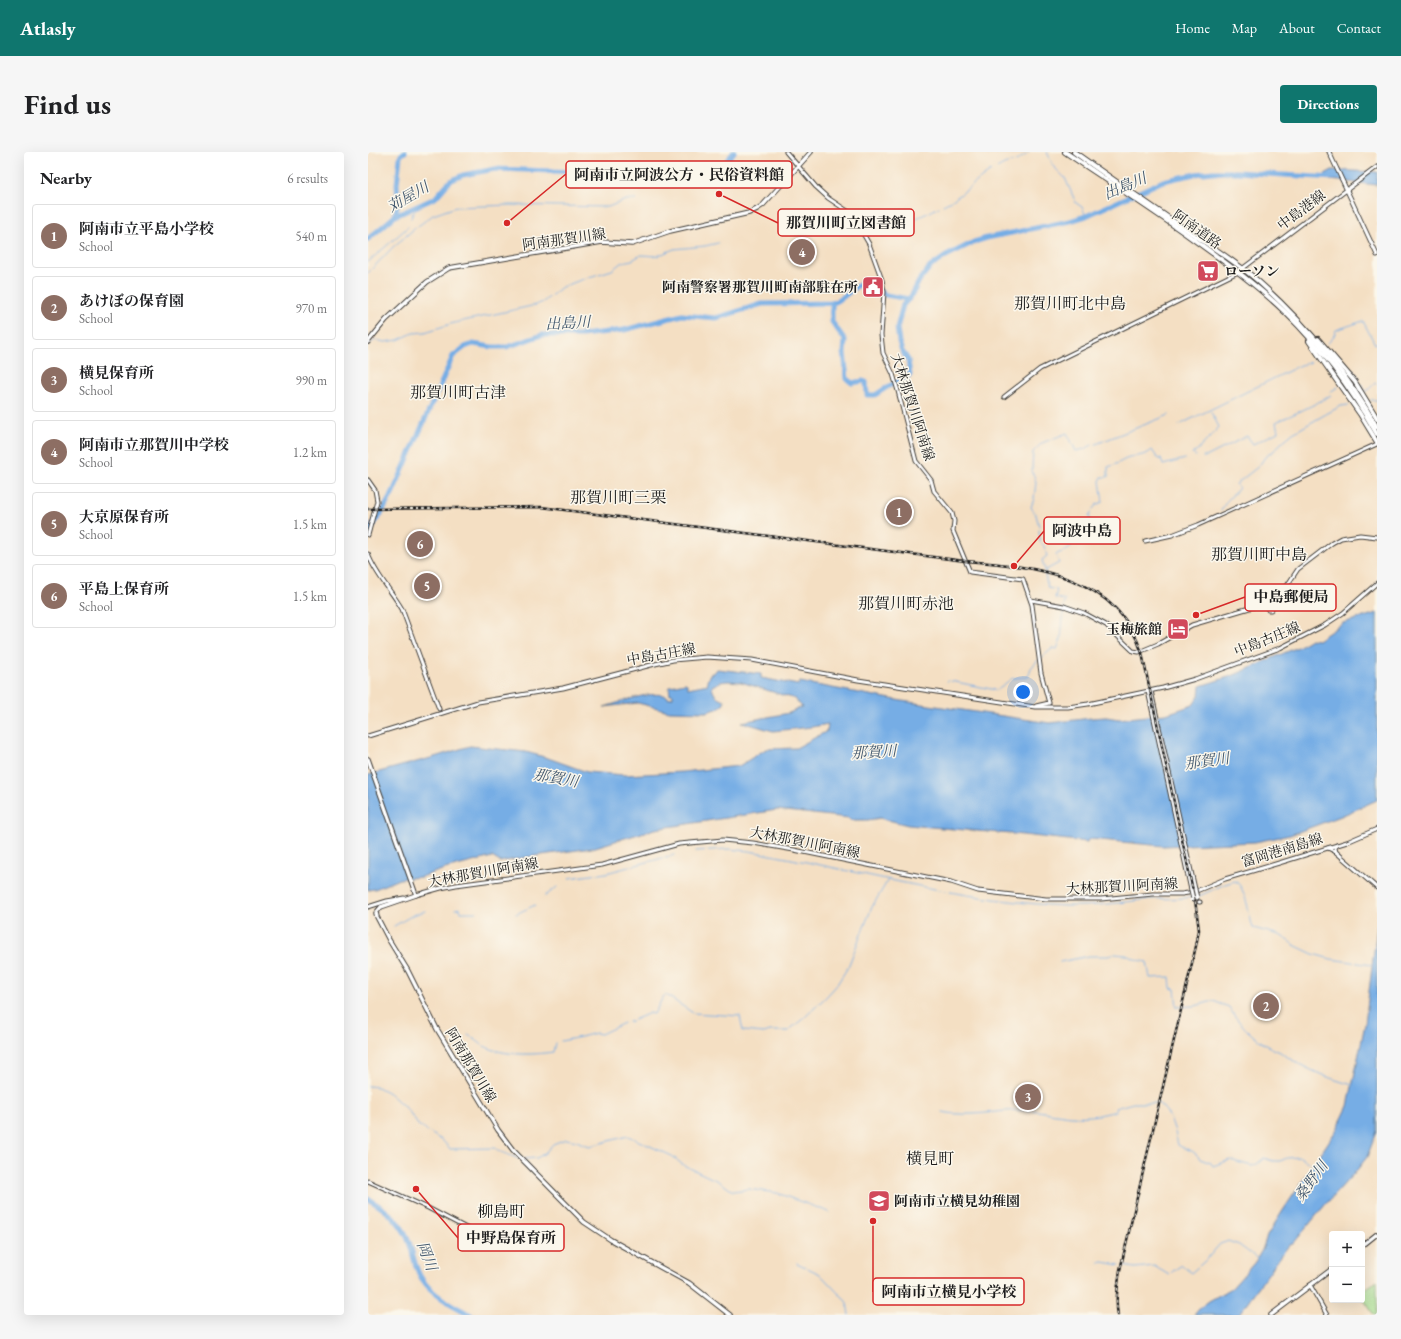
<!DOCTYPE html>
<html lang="en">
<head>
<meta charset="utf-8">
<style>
  body { margin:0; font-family:"EB Garamond","Noto Serif JP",serif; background:#f6f6f6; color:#202124 }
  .controls { position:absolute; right:12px; bottom:12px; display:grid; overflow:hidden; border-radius:4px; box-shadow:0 4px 16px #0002 }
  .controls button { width:36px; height:36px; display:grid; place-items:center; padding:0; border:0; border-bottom:1px solid #e0e0e0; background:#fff; color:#202124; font:20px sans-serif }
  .you { position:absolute; left:655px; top:540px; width:14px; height:14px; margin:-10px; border:3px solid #fff; border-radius:50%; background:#1a73e8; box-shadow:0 0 0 6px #1a73e833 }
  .badge { display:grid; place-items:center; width:26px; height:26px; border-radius:50%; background:#0f766e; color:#fff; font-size:13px; font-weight:700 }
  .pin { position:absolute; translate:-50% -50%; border:2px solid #fff; box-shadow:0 1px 4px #0006 }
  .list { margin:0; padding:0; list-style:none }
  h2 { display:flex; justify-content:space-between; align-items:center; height:52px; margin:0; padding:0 16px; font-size:17px }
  h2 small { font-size:13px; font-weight:400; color:#757577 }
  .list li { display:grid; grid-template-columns:26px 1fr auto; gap:12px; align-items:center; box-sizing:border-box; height:64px; margin:0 8px 8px; padding:0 8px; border:1px solid #e0e0e0; border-radius:4px }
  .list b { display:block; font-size:15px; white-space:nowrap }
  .list p { margin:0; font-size:13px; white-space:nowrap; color:#757577 }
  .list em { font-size:13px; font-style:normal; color:#757577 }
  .map { position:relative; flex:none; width:1009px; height:1163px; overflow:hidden; border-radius:4px }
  header { display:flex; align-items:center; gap:24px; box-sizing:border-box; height:56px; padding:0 20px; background:#0f766e; color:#fff }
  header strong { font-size:19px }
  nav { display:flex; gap:22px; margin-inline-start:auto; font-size:14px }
  .intro { display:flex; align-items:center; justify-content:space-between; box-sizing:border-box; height:96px; padding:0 24px }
  h1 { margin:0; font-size:28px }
  .button { padding:10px 18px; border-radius:4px; background:#0f766e; color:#fff; font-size:14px; font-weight:700 }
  main { display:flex; gap:24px; padding:0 24px }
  aside { flex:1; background:#fff; border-radius:4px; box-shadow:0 4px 16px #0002 }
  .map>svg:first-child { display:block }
  .green { fill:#a4dc8e; stroke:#607c55 }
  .water { fill:#76ade5; stroke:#496480 }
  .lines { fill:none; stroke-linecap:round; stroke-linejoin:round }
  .stream { stroke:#76ade5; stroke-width:1 }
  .river { stroke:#76ade5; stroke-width:5 }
  .tertiary-casing { stroke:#3c3935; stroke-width:5 }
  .secondary-casing { stroke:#3c3935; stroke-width:5 }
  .primary-casing { stroke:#3c3935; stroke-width:5.5 }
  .trunk-casing { stroke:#3c3935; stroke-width:6 }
  .tertiary { stroke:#fff; stroke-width:3 }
  .secondary { stroke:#fff; stroke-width:3 }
  .primary { stroke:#fff; stroke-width:3.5 }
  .trunk { stroke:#fff; stroke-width:4 }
  .rail-casing { stroke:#1c1c1c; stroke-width:2.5 }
  .rail { stroke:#fbf7ec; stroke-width:1; stroke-dasharray:3; stroke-linecap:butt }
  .secondary-bridge-casing { stroke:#3c3935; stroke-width:5; stroke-linecap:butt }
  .secondary-bridge { stroke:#fff; stroke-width:3 }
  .labels { text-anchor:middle; stroke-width:3; stroke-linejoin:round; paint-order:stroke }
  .street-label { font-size:14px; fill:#1c1c1c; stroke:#fbf7ec }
  .poi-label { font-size:14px; font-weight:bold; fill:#1c1c1c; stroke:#fbf7ec; text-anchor:start }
  .water-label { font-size:15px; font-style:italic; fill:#40566c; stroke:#fbf7ec }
  .quarter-label { font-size:16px; fill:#1c1c1c; stroke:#fbf7ec }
  .leader { fill:none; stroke:#d62828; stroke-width:1.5 }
  .callout-dot { fill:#d62828; stroke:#fbf7ec; stroke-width:1.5 }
  .callout { fill:#fbf7ec; stroke:#d62828; stroke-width:1.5 }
  .callout-label { font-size:15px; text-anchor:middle; font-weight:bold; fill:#1c1c1c }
</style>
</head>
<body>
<header>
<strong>Atlasly</strong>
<nav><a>Home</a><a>Map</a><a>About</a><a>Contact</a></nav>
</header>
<div class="intro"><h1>Find us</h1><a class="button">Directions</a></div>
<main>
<aside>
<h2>Nearby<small>6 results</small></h2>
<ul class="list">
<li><span class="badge" style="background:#8d6e63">1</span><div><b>阿南市立平島小学校</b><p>School</p></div><em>540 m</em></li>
<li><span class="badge" style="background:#8d6e63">2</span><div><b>あけぼの保育園</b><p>School</p></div><em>970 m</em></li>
<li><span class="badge" style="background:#8d6e63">3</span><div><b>横見保育所</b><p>School</p></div><em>990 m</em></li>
<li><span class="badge" style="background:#8d6e63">4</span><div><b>阿南市立那賀川中学校</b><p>School</p></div><em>1.2 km</em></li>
<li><span class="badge" style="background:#8d6e63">5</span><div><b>大京原保育所</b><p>School</p></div><em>1.5 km</em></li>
<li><span class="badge" style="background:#8d6e63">6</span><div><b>平島上保育所</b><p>School</p></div><em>1.5 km</em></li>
</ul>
</aside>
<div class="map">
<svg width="1009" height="1163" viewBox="0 0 1009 1163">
  <rect width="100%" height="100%" fill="#fbf7ec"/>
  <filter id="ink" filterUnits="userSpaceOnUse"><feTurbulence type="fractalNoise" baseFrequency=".025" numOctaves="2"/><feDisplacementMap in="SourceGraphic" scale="8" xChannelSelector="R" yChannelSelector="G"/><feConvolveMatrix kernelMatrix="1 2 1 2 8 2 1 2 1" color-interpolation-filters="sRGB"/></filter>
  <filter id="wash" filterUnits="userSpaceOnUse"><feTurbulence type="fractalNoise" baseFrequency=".012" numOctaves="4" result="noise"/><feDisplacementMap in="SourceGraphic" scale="16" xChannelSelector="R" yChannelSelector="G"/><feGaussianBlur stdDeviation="0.9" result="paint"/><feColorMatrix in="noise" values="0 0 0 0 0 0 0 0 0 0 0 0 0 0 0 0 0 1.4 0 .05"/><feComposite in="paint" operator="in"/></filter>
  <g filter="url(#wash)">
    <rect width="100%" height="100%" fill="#f4dfc3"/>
    <!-- green -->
    <path class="green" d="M1009,1129v34h-3l-12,-18v-6z"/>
    <!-- water -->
    <g class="water">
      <path d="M964,18l45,2v13l-47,-5 -5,-6z"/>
      <path d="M1009,461v187l-36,16 -51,19 -35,7 -92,4 -73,-7 -3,3 -64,-7 -115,-10 -28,-7 -12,2h-18l-1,-2 -72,-8 -122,19 -63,19 -65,9 -27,5 -8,-5 -47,12 -24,8 -22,2 -24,10 -7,1v-115l63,-17 39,-12 56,6 22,6 39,14 38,3 57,-3 57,-6 27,-17 30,-1 31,-17 1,-7 -16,3 -39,4 -31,-9 47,-9 13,-6 -7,-8 -54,-17 -13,-1 -8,1 -8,4c1,8 4,11 12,14v4l-7,5 -11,3 -37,-1 -31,-8 -34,4c18,-5 46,-17 63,-11l1,2 5,-1v-3h-3l-1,-7 2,-1 14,-3 2,1 1,4 20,-4 -1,-4 3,-3 -1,-2 3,-2h2l3,-4 44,5v4l37,7 2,-3 102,19 148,22 41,-5 15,-1 13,2 47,-5 27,-9 6,-9 1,-10 32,-10 30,-13 1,-1 35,-15 13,-8 7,1 25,-17z"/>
      <path d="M1009,774v205l-10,26 -10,13 -32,35 -32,39 -4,1 -43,59 -7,11h-45l7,-8 8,-6 23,-13 23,-26 7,-12 5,-14 15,-24 55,-83 11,-23 17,-82z"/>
    </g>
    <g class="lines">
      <!-- stream -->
      <g class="stream">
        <path d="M679,0l6,14 12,12 11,25 6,4 4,9"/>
        <path d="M660,1l1,-1"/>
        <path d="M629,16l7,-4 12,-3 10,-6"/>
        <path d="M575,53c18,-8 31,-23 48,-34"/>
        <path d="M450,62l19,9h14l5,1"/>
        <path d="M43,66l2,-5 6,-7"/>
        <path d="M535,67h11l16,-7 9,-5"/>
        <path d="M493,74h19l20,-6"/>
        <path d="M0,110l40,-35"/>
        <path d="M0,121l25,-26 21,-18 19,-14 23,-8 55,-2 97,2 18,-7h10"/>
        <path d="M960,191l5,-5 3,-8 27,-9 12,23 2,-1"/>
        <path d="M0,193l7,-5 10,2 13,-2 15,-7 12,-1 29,-9 82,-18 7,-3 19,-15 24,-9 26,-8 10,-8 10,-2 9,-5 16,1 17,-7 31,-3 13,-3"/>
        <path d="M984,217l7,9"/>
        <path d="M993,232l5,8 9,-9 2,1"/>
        <path d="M962,240l8,-5"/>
        <path d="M1003,248h6"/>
        <path d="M811,273l122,-60 10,-3 5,-6"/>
        <path d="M728,292l73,-29"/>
        <path d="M824,302c9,-6 19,-18 27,-27l-8,-15"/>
        <path d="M825,302l3,2"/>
        <path d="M835,305h3l41,-21 6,8 25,-12 -2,-10c18,-8 37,-16 55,-27"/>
        <path d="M725,357l3,-4 7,-3 -3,-21 2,-4h6v-10c7,-2 12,-5 18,-8 8,-3 20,-3 26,-9l6,9h3l2,6 22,-6"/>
        <path d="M853,359l5,-9 13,-14 -3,-4 23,-18 6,-9 11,-8 6,-7 11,-9 33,-19 15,-8 8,-1"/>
        <path d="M671,374l-3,-11 -5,-8 3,-8 2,-17 -4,-12 1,-18 9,-9 25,-10 9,18 9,-2 7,-4"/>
        <path d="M671,378l1,12 4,4 3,10 -5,4 3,10v5l3,13 9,2 -2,8 10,2 -1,4"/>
        <path d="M717,382l7,-7 -3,-11 2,-3"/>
        <path d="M678,418l13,-7 -3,-8 1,-1 12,-5 5,-7 5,-4"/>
        <path d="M673,506l12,-10 4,1 4,-10 3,-32"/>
        <path d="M579,529h1"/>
        <path d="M583,529l45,9 17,-12 15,-1 3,-9 7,-8"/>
        <path d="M328,699l33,-2 20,2c105,18 209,50 317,55 28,1 56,-4 84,-7 15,-1 31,1 45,-3"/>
        <path d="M201,726l37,-5 68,-18"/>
        <path d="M831,744l26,-12 10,-3c11,6 14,35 18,47l27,7 14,10 19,9 18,5 41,6"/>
        <path d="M176,745l13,-10"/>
        <path d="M87,757l5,-1 1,4h15"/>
        <path d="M148,762l19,-9"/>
        <path d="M26,774l19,-11 12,-4"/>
        <path d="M692,810l29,-6h19l7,-2 11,1 11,5 10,2 3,16 20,-1 1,11 4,1 2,18 18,-1 18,-5 16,6c8,15 25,32 41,40 4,3 10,4 13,7 20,14 46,25 70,31"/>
        <path d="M261,870l21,-9 4,1 9,-17 3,-2 27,18 47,3 3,15 21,2 6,-2h18l16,-13 22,-21 10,-11 12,-19 24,-60 16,-27"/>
        <path d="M100,883c6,3 11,8 16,11 20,10 48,9 69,6l2,-9"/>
        <path d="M193,889l20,-4 15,-4 5,1 23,-11"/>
        <path d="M0,934l10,1 11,6 19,17 10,15 25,16 7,8 45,-1 6,4 19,7"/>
        <path d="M574,960c28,6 55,-2 83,-2 14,0 26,4 39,5 18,3 35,1 52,-4l-1,-3 18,-5h25c13,9 17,28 20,42 9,6 15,3 22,14l11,4 2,3 17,-6 22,6 5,-2 7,-6 9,3h7l7,-3 13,-1 14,9"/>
        <path d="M155,1007l14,-1 8,-5 8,-9 13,-5 11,2 6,3 7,2 38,-10 44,20 11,9 35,16 15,10 16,-2 28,4 52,19"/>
        <path d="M429,1111l23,11 18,19 5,4 4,6 2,12"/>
        <path d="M731,1111l4,-1 17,3"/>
        <path d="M756,1114l11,2 19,-2 15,9 4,-4 9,-6 9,8 15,-13 14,-16 6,-2 2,-1 11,4 19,14"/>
      </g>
      <!-- river -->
      <g class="river">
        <path d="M27,64l3,-14 -1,-18 3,-27 1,-2 4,-3"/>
        <path d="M0,87l27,-23 40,-18 15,-17 13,-6 32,-6 138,5 9,2 7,4 6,1 22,-3h29l10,-5 18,-21"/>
        <path d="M464,151v19l13,18 -1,13 3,26 5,4 11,-2 3,1 1,13h8l14,-9 21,-11 -2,-15 -6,-9 -3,-9 -2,-14 6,-23 9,-10 7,-14 11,-14 16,-11 28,-14 13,-4 83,-17 16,-5 77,-35 32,-7 18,-2h23l98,6"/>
        <path d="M1,379l12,-17 12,-22 60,-136 12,-9 8,-3 19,3h15l35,-12h40l42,-5 58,-15 34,3 46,-14 70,-1c13,-3 20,-18 33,-20l21,12 23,4"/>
        <path d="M0,1047c18,10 36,25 42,46 4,12 5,24 12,34 11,17 32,27 49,36"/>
      </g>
    </g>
  </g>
  <g filter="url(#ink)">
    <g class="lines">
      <!-- tertiary casing -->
      <g class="tertiary-casing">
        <g id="tertiary">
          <path d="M961,0l48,103"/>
          <path d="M636,245l36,-28 198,-97"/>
          <path d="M0,328l7,10 2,11 -9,34"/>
          <path d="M777,389l27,-6 26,-10 179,-81"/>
          <path d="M0,402c7,20 23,36 34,55l37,100"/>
          <path d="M960,696l8,4 -1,-4 2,-3"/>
          <path d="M968,700l41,36"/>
          <path d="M0,1029l60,27 44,23"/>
          <path d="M942,1133l17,30"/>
        </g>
      </g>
      <!-- secondary casing -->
      <g class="secondary-casing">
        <g id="secondary">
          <path d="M418,0l30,35 12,11 21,14 5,6 15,26 13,36 2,12 -3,43 2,18 10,21 5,17 18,70 15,19 3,11 18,22 2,8 -1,10 17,41 53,7 9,26 9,68 8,30 -13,3"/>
          <path d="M870,120l139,-105"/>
          <path d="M663,448l33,6 20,7 22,12 27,26 6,1 19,-8 34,-19 71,-21h3l2,6h3l27,-41 34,-26 9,-5 19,-3 17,2"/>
          <path d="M780,539l43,199"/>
          <path d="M783,539l44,198"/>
          <path d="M0,584l110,-34 85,-14 92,-24 18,-4 34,-3 45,3 106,20 177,27h33l20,-3 75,-16 32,-9 85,-31 45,-23 18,-12 34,-30"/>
          <path d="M48,743l25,-7 15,-3 146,-20 77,-21 44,-4 30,3 41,7 157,32 27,9 68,8h55l52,-5h29l12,-2 31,-13 54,-16 68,-21 30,-13"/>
          <path d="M831,750h1"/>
          <path d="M0,755l19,-6 17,-3"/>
        </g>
      </g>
      <!-- primary casing -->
      <g class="primary-casing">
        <g id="primary">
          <path d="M0,190l18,-22 41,-38 22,-14 153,-26 30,2 38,-13 79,-18 8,-4 6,-4 48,-53"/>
          <path d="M0,607l48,136 -35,12 -5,6 1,4 12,23 19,31 29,58 61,101 15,20 71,72 27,18 78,43 41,32"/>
          <path d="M994,1094l15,-12"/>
          <path d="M903,1163l61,-46"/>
        </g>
      </g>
      <!-- trunk casing -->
      <g class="trunk-casing">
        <g id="trunk">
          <path d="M697,0c43,29 86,57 128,87 32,23 64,46 93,74 36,35 66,77 91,121"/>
          <path d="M706,0c35,25 70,49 105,73 27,18 55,35 79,56 47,42 88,91 119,146"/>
          <path d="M950,187l37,43 22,36"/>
          <path d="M941,189l51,73 17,28"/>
        </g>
      </g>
      <!-- tertiary -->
      <use href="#tertiary" class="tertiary"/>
      <!-- secondary -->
      <use href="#secondary" class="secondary"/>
      <!-- primary -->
      <use href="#primary" class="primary"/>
      <!-- trunk -->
      <use href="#trunk" class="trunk"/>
      <!-- rail casing -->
      <g class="rail-casing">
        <path id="rail" d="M0,357l173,-2 424,54c70,5 152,14 177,92l53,247 4,30 -3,16 -76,324c-2,15 -5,30 -2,45"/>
      </g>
      <!-- rail -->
      <use href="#rail" class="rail"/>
      <!-- secondary-bridge casing -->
      <g class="secondary-bridge-casing">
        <g id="secondary-bridge">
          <path d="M827,737l2,9 1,-1"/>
          <path d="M823,748l2,-1 -2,-9"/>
        </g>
      </g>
      <!-- secondary-bridge -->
      <use href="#secondary-bridge" class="secondary-bridge"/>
    </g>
  </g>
  <!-- icons -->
  <defs>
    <g id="supermarket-square" transform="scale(1.15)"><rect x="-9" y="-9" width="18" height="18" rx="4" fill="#d1495b" stroke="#fbf7ec"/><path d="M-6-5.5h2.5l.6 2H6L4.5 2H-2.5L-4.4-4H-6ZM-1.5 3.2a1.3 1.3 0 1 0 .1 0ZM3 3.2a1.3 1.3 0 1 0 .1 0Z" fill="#fff"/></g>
    <g id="civic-square" transform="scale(1.15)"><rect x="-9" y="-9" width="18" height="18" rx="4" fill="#d1495b" stroke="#fbf7ec"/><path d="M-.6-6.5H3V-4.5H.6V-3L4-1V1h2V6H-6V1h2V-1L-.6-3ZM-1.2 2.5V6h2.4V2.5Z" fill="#fff"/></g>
    <g id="hotel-square" transform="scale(1.15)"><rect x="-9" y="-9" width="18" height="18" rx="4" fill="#d1495b" stroke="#fbf7ec"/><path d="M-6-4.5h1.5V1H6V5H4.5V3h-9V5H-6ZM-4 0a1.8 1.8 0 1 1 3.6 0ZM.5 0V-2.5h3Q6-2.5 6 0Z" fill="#fff"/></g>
    <g id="school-square" transform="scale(1.15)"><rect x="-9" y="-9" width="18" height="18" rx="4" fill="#d1495b" stroke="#fbf7ec"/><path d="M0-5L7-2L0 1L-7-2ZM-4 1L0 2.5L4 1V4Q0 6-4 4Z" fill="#fff"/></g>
  </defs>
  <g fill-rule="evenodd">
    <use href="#supermarket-square" x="840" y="119"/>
    <use href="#civic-square" x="505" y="135"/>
    <use href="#hotel-square" x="810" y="477"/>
    <use href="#school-square" x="511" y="1049"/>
  </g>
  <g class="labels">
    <!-- street labels -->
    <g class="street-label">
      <text transform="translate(933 58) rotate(-37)" y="5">中島港線</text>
      <text transform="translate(829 77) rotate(35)" y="5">阿南道路</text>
      <text transform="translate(196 87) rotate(-8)" y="5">阿南那賀川線</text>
      <text transform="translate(545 255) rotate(72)" y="5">大林那賀川阿南線</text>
      <text transform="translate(899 487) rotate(-22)" y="5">中島古庄線</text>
      <text transform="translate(293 502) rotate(-10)" y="5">中島古庄線</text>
      <text transform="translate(437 690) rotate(11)" y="5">大林那賀川阿南線</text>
      <text transform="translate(914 698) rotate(-17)" y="5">富岡港南島線</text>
      <text transform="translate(115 720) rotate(-10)" y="5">大林那賀川阿南線</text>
      <text transform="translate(754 734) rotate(-3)" y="5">大林那賀川阿南線</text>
      <text transform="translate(103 913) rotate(59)" y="5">阿南那賀川線</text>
    </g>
    <!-- poi labels -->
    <g class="poi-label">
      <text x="856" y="124">ローソン</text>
      <text x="490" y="140" text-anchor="end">阿南警察署那賀川町南部駐在所</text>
      <text x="794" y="482" text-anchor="end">玉梅旅館</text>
      <text x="526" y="1054">阿南市立横見幼稚園</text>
    </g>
    <!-- water labels -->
    <g class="water-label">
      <text transform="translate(757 34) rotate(-23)" y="5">出島川</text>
      <text transform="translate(40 45) rotate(-30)" y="5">苅屋川</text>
      <text transform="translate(200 171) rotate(-3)" y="5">出島川</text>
      <text transform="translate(506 600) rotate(-3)" y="5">那賀川</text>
      <text transform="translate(839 609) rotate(-8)" y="5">那賀川</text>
      <text transform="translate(188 626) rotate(10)" y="5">那賀川</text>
      <text transform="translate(943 1029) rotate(-54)" y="5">桑野川</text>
      <text transform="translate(59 1104) rotate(69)" y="5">岡川</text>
    </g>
    <!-- quarter labels -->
    <g class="quarter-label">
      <text x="702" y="157">那賀川町北中島</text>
      <text x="90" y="246">那賀川町古津</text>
      <text x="250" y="351">那賀川町三栗</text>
      <text x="891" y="408">那賀川町中島</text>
      <text x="538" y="457">那賀川町赤池</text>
      <text x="562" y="1012">横見町</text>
      <text x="133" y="1065">柳島町</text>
    </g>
  </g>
  <!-- callouts -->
  <path class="leader" d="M139 71L198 22M351 42L410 71M646 414L676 379M828 463L877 445M48 1037L90 1086M505 1069L505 1140"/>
  <g class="callout-dot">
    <circle cx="139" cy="71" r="4"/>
    <circle cx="351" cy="42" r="4"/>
    <circle cx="646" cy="414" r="4"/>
    <circle cx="828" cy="463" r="4"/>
    <circle cx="48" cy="1037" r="4"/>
    <circle cx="505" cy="1069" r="4"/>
  </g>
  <g class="callout">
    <rect x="198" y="9" width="226" height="27" rx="4"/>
    <rect x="410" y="57" width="136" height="27" rx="4"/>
    <rect x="676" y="365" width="76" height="27" rx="4"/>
    <rect x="877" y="432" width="91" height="27" rx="4"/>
    <rect x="90" y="1072" width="106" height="27" rx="4"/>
    <rect x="505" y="1126" width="151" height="27" rx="4"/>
  </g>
  <g class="callout-label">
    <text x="311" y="28">阿南市立阿波公方・民俗資料館</text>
    <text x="478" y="76">那賀川町立図書館</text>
    <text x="714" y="384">阿波中島</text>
    <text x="923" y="450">中島郵便局</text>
    <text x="143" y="1091">中野島保育所</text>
    <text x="581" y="1145">阿南市立横見小学校</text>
  </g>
</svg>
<div class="controls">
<button>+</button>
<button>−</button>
</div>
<div class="you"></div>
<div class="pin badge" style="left:531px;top:360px;background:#8d6e63">1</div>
<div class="pin badge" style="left:898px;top:854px;background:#8d6e63">2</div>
<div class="pin badge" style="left:660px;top:945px;background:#8d6e63">3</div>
<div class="pin badge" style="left:434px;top:100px;background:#8d6e63">4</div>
<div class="pin badge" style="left:59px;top:434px;background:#8d6e63">5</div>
<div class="pin badge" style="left:52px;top:392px;background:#8d6e63">6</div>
</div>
</main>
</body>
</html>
